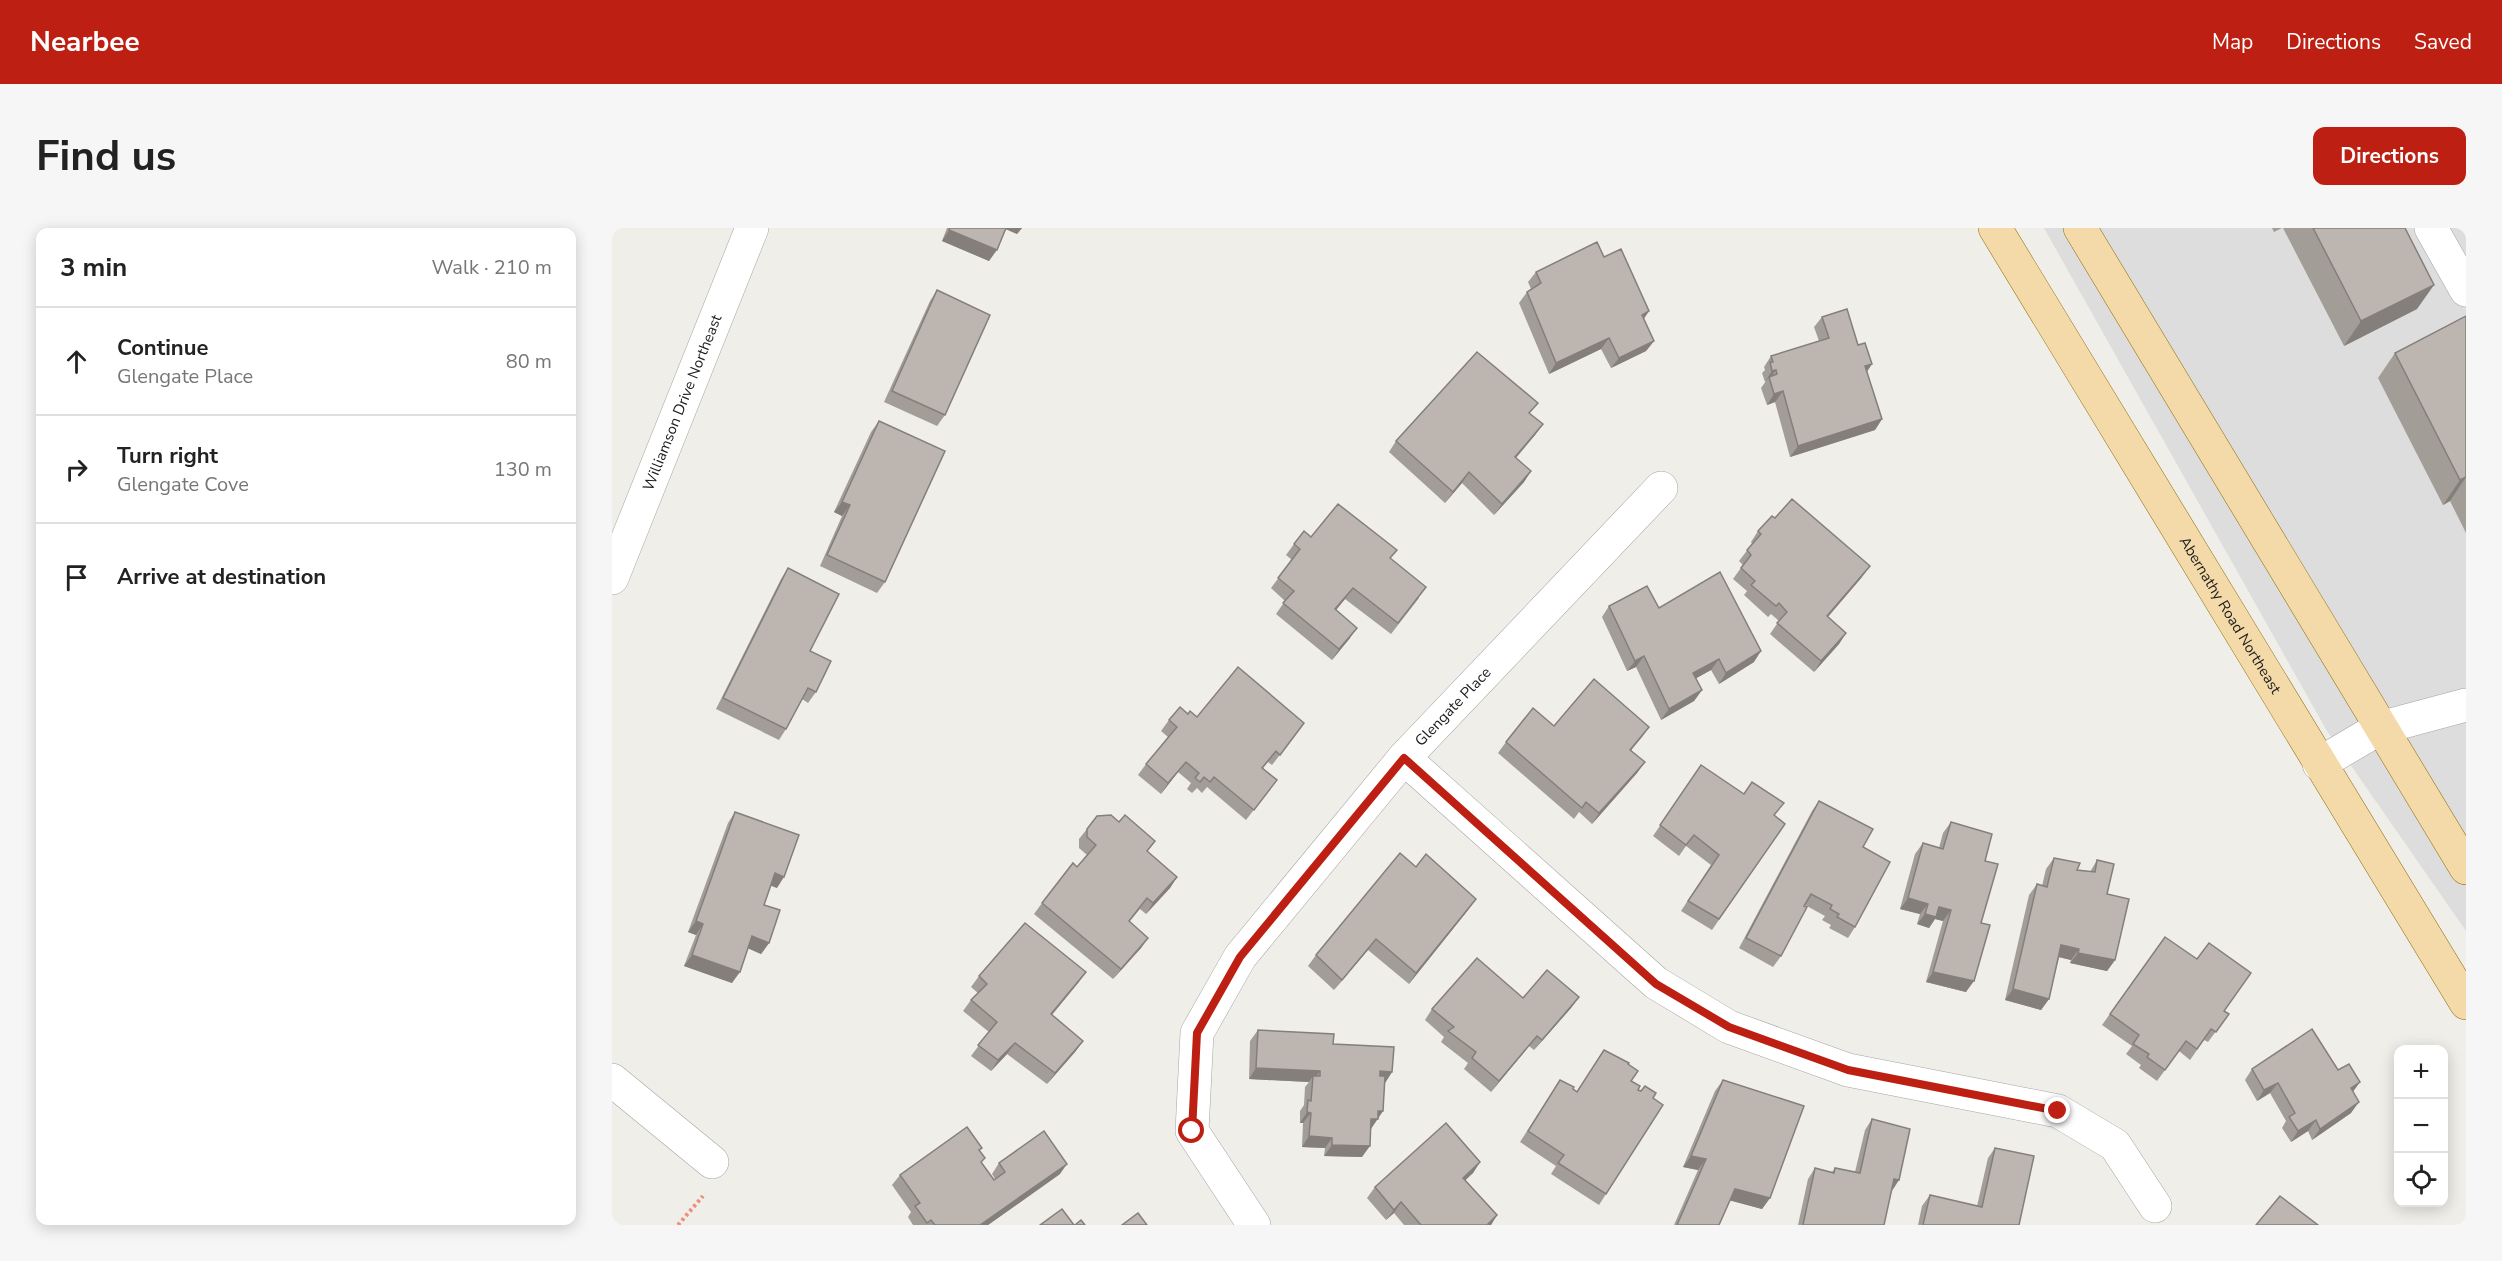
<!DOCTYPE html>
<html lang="en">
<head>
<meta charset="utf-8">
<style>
  body { margin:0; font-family:"Nunito Sans",sans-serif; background:#f6f6f6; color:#222 }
  .controls { position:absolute; right:18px; bottom:18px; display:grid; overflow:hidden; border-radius:12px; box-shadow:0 3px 15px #0003 }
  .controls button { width:54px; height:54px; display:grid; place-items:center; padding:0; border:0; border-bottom:2px solid #e0e0e0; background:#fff; color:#222; font:30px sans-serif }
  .stop { position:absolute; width:18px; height:18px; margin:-14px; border:4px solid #bd2013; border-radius:50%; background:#fff }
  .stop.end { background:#bd2013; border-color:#fff; box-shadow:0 2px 6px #0008 }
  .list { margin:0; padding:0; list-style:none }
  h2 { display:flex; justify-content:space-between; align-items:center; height:78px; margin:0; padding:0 24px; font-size:26px }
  h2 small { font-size:20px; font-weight:400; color:#767676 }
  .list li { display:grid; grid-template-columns:39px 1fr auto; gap:18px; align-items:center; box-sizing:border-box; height:108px; padding:0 24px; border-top:2px solid #e0e0e0 }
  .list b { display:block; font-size:22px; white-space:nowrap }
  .list p { margin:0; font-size:20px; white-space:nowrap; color:#767676 }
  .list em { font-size:20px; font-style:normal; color:#767676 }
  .icon { flex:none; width:33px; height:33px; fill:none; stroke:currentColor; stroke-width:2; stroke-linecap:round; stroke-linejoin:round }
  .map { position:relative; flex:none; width:1854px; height:997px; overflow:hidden; border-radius:12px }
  header { display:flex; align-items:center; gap:36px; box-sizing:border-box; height:84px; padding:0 30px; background:#bd2013; color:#fff }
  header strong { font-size:28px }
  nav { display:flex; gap:33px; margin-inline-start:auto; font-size:21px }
  .intro { display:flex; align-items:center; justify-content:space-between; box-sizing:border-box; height:144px; padding:0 36px }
  h1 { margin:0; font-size:42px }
  .button { padding:15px 27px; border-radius:12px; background:#bd2013; color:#fff; font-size:21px; font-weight:700 }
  main { display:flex; gap:36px; padding:0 36px }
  aside { flex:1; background:#fff; border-radius:12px; box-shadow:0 3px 15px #0003 }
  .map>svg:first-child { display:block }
  .residential { fill:#dedddd }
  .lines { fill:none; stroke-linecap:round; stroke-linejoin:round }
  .minor-casing { stroke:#a4a4a4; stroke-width:34 }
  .major-casing { stroke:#8e6e0e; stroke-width:34 }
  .path { stroke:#ed907b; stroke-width:4; stroke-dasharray:3 3; stroke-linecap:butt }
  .minor { stroke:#fff; stroke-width:33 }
  .major { stroke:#f4d9a9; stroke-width:33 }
  .wall { fill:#a39d97 }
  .shaded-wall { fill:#847f7b }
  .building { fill:#bdb6b0; stroke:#847f7b; stroke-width:1.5 }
  .route { stroke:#bd2013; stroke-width:8 }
  .labels { text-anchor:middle; stroke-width:6; stroke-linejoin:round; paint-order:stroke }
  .street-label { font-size:15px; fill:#202020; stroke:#fff }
</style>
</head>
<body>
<header>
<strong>Nearbee</strong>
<nav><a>Map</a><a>Directions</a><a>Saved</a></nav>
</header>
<div class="intro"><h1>Find us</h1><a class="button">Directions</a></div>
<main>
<aside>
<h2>3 min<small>Walk · 210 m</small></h2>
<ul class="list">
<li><svg class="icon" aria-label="ahead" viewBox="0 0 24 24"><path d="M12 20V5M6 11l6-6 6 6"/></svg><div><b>Continue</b><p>Glengate Place</p></div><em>80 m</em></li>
<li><svg class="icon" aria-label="right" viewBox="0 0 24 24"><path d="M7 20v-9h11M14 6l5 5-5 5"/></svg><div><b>Turn right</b><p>Glengate Cove</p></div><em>130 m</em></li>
<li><svg class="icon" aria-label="arrive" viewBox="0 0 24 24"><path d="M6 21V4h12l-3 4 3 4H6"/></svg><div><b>Arrive at destination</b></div></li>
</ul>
</aside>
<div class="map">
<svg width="1854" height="997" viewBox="0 0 1854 997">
  <rect width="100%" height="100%" fill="#f0eee8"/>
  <!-- residential -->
  <path class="residential" d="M1432,0h422v703l-139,-200z"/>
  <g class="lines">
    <!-- minor casing -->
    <g class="minor-casing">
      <g id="minor">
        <path d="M1819,0l35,62"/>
        <path id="s1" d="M0,350l140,-350"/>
        <path d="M792,530l252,225 73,44 119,43 210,41 57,34 40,61"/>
        <path d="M1707,536l61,-36 86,-23"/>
        <path d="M0,852l100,82"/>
        <path id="s2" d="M642,997l-62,-94 5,-98 43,-76 164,-199 257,-270"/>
      </g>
    </g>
    <!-- major casing -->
    <g class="major-casing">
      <g id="major">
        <path id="s3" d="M1383,0l471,775"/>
        <path d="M1468,0l386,640"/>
      </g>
    </g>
    <!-- path -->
    <path class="path" d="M66,997l25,-29"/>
    <!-- minor -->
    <use href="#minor" class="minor"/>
    <!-- major -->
    <use href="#major" class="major"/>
  </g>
  <!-- wall -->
  <g class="wall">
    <path d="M335,0h75l-5,6 -11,-5 -17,32 -47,-20z"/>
    <path d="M1660,0h10l-8,4z"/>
    <path d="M1671,0h122l12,81 -73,37z"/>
    <path d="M992,29l45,54 -5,8 10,22 -8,10 -35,17 -10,-19 -52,25 -30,-71 8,-11 4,-3 -3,-7 8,-10z"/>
    <path d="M325,62l8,125 -8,11 -53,-24 46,-101z"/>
    <path d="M1854,88v217l-16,-32 -7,4 -65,-127 17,-25z"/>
    <path d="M1210,89l36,28 14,19 -5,8 15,47 -7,11 -85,27 -15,-55 -8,3 -6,-17 5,-7 -1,1 -3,-9 3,-3 -1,-3 7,-11 48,-15 -5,-14z"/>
    <path d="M918,186l13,10 -8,11 -19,23 15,13 -7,11 -30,33 -32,-32 -17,20 -56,-51 7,-11z"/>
    <path d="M267,193l6,161 -8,11 -57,-27 22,-50 -8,-4 37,-80z"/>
    <path d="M1146,303l104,46 -34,40 18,16 -7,11 -25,28 -44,-38 9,-13 -8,-7 -3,3 -24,-22 3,-4 -14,-12 10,-14 -4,-4 13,-17 -1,-2z"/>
    <path d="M699,309l80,22 28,39 -28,36 -46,-35 -9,11 14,28 -18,22 -56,-46 9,-13 -14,-13 21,-28 -6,-5 8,-11z"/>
    <path d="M176,340l22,83 6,41 -8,11 -6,-4 -16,30 -7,11 -63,-31 65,-130z"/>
    <path d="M997,378l50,2 95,54 -35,22 -8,-14 -15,8 6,12 -8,11 -33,19 -25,-53 -9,4 -25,-54z"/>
    <path d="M576,486l9,3 99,17 -24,31 -4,-3 -5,6 14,12 -31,40 -39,-33 -5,6 -5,-5 -5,5 -5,-4 4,-6 -13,-11 -17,22 -23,-19 8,-11 22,-27 -7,-6 8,-11z"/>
    <path d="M942,498l95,1 -18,23 14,12 -8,11 -45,51 -13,-12 -5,7 -76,-66 8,-11z"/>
    <path d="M1089,537l74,51 10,8 -73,106 -31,-19 30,-46 -25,-19 -7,10 -26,-20z"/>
    <path d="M1207,573l44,46 -8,80 -7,11 -19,-10 2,-3 -9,-5 3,-4 -20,-11 -24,51 -8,11 -34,-19 73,-137z"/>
    <path d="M123,584l42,76 -6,-2 -7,19 5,38 -8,11 -13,-6 -16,35 -48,-17 12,-31 -8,-3 40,-109z"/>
    <path d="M1339,594l34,39 -4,62 -15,69 -40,-10 17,-61 -8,-2 -6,9 -12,-4 3,-10 -20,-5 15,-55 8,-11 16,5 4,-15z"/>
    <path d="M475,601l61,23 29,25 -7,11 -24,26 -6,-5 -11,13 19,16 -7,10 -28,31 -79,-65 8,-11 35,-36 10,-12 -8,-7v-9z"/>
    <path d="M1442,630l23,12 13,2 7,-12 10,34 8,66 -8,11 -37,-8 1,-3 -12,-3 -10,42 -8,11 -36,-10 24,-105 8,-11 5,2 4,-17z"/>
    <path d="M804,639l52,43 -59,74 -41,-34 -34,40 -26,-24 8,-11z"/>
    <path d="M1553,709l59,74 5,3 -21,28 -4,-2 -14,20 -11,-9 -22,30 -18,-13 2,-3 -15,-11 6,-8 -30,-21z"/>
    <path d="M474,744l-8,11 -26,32 31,26 -8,11 -28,32 -40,-30 -16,17 -20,-15 18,-24 -26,-21 8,-11 7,-7 -7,-6 8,-11z"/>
    <path d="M967,769l-8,11 -37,42 -5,-4 -38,46 -27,-23 4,-6 -27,-21 3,-5 -19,-17 7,-11 91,-11z"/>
    <path d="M646,802l75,14 59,28 -7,11 -2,28 -12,18 -9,28 -38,-1 1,-8 -23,-1 1,-24h-3v-12l4,-6 1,-18 4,-5 -60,-3 1,-38z"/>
    <path d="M992,822l24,14 3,17 7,9 15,8 -47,96 -7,11 -48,-31 5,-8 -36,-24 40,-62 17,11z"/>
    <path d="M1640,841l86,1 22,12 -7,9 -2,22 -39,27 -4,-9 -17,11 -9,-14 4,-7 -16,-28 -13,8 -12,-21z"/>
    <path d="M1111,852l47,118 -8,11 -32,-9 -11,25h-45l24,-55 -15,-3 32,-76z"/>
    <path d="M1260,891l19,72 -7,34h-86l10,-46 7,-11 17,4 3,-4 20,4 10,-42z"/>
    <path d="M1383,920l24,77h-101l4,-19 8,-11 47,11 11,-48z"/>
    <path d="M368,923l2,12 12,17 1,-1 -3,-5 7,-11 61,11 -72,51h-75l-5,-8 3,-5 -19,-27 8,-10z"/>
    <path d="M868,934l-7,11 -8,7 32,35 -6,10h-87l-10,-12 -8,7 -19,-22 8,-11z"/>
  </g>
  <!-- shaded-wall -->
  <g class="shaded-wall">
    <path d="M391,0h19l-5,6z"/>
    <path d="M337,2l48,20 -8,11 -47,-20z"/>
    <path d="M1822,57l-17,24 -73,37 17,-25z"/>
    <path d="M1037,83l-8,11 1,-7z"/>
    <path d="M997,110l-8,11 -52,25 7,-11z"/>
    <path d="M1042,113l-8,10 -35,17 8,-10z"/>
    <path d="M1260,136l-8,11 1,-9z"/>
    <path d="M1164,142l-7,9v-2l-3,4 -1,1 7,-11z"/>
    <path d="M1171,163l-8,11 -8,3 7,-11z"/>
    <path d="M1270,191l-7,11 -85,27 8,-11z"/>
    <path d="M931,196l-8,11 -28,33 8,-11z"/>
    <path d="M919,243l-7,11 -30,33 8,-11z"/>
    <path d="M857,244l-7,11 -17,20 8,-11z"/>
    <path d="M1854,249l-16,24 -7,4 17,-25z"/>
    <path d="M230,274l8,3 -8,11 -8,-4z"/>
    <path d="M1258,338l-8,11 -43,50 8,-11z"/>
    <path d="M741,360l-8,11 -17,21 7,-11z"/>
    <path d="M745,400l-7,10 -18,22 7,-11z"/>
    <path d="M1234,405l-7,11 -25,28 7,-11z"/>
    <path d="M1149,423l-7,11 -35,22 7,-11z"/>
    <path d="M1032,428l-8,11 -9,4 8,-10z"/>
    <path d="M1107,431l-8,11 -25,14 7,-11z"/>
    <path d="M1090,462l-8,11 -33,19 8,-11z"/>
    <path d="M1037,499l-7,10 -20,24 8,-11z"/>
    <path d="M574,534l-8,10 -17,22 7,-11z"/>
    <path d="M1033,534l-8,11 -45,51 7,-11z"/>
    <path d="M163,645l9,4 -7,11 -9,-4z"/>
    <path d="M565,649l-7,11 -24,26 7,-11z"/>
    <path d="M1296,670l20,6 -8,10 -20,-5z"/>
    <path d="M864,671l-8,11 -59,74 7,-11z"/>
    <path d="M1327,679l12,3 -8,11 -8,-2 -6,9 -12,-4 8,-10z"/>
    <path d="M84,693l7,3 -7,11 -8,-3z"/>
    <path d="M140,708l17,7 -8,11 -16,-7z"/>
    <path d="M536,710l-7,10 -28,31 8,-10z"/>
    <path d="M764,711l-8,11 -34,40 8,-10z"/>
    <path d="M1449,717l18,4 -8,11 -17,-4z"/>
    <path d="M1466,725l37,7 -8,11 -37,-8z"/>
    <path d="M80,727l48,17 -8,11 -48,-17z"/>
    <path d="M474,744l-8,11 -35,42 8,-11z"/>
    <path d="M1321,744l41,9 -8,11 -40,-10z"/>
    <path d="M1401,761l36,10 -8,11 -36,-10z"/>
    <path d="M967,769l-8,11 -37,42 8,-10z"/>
    <path d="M925,808l-8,10 -38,46 8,-11z"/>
    <path d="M471,813l-8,11 -28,32 8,-11z"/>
    <path d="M403,815l-8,11 -16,17 7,-11z"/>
    <path d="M644,840l64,3 -8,11 1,-6 -4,6 -60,-3z"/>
    <path d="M768,843l12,1 -7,11 -12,-2z"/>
    <path d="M1748,854l-8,11 -1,-5z"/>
    <path d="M1666,855l-8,10 -13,8 7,-11z"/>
    <path d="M1747,874l-8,11 -39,27 8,-11z"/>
    <path d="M766,883h5l-13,19h-6z"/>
    <path d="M695,884l4,1 -8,10h-3z"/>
    <path d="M1704,892l-8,11 -17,11 7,-11z"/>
    <path d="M697,908l23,2 -7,10 -23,-1z"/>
    <path d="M720,917l38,1 -8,11 -38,-1z"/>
    <path d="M1079,928l15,3 -8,11 -15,-3z"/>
    <path d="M868,934l-7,11 -17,16 7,-11z"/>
    <path d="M455,936l-7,10 -72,51h-8z"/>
    <path d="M1282,951l5,1 -7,11z"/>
    <path d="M1123,961l35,9 -8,11 -34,-9z"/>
    <path d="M789,974l-7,11 -8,7 8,-10z"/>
    <path d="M885,987l-6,10h-4z"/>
  </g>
  <!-- building -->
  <g class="building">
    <path d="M338,0h56l-9,22 -48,-20z"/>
    <path d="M1701,0h92l29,57 -73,36z"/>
    <path d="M985,14l7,15 17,-8 28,62 -7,4 12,26 -35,17 -10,-20 -53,25 -29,-71 14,-9 -5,-11z"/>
    <path d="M325,62l53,25 -45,100 -53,-24z"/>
    <path d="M1235,81l11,36 7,-2 7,21 -7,2 17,53 -84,27 -15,-55 -9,3 -5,-17 8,-3 -1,-4 -4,1 -2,-9h3l-2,-6 58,-18 -7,-21z"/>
    <path d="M1854,88v161l-6,3 -65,-127z"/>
    <path d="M865,124l61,51 -9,10 14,11 -28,33 16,14 -29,33 -33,-32 -16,20 -57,-51z"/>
    <path d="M267,193l66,30 -60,131 -58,-27 23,-50 -8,-3z"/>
    <path d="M1180,271l78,67 -43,50 19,17 -25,28 -44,-38 10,-11 -8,-9 -3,3 -25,-21 4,-4 -14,-13 10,-13 -4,-5 14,-16 -3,-3 14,-15 3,2z"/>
    <path d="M726,276l59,46 -7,8 36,29 -28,36 -45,-35 -18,21 22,19 -18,21 -56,-46 11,-12 -16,-13 22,-29 -6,-5 10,-13 7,6z"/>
    <path d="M176,340l51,26 -29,57 21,10 -15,31 -8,-4 -22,41 -63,-31z"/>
    <path d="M1108,344l41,79 -35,22 -7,-14 -26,14 9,17 -33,19 -25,-53 -9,5 -26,-55 38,-20 12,22z"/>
    <path d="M626,439l66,56 -24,32 -4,-4 -14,17 15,12 -23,30 -40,-33 -4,5 -6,-5 -4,5 -5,-4 4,-5 -13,-11 -18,21 -22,-19 31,-37 -8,-7 11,-13 8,7 2,-3 7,6z"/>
    <path d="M982,451l55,48 -19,23 15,12 -46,51 -13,-11 -4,6 -76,-66 27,-34 21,18z"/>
    <path d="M1089,537l43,29 8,-12 32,21 -10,12 11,9 -66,95 -31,-18 31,-46 -25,-20 -8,10 -26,-20z"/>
    <path d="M1207,573l54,28 -10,18 27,15 -35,65 -18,-10 2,-3 -9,-5 2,-4 -21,-11 -7,12 3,1 -26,49 -35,-18z"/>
    <path d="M123,584l64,23 -15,42 -9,-4 -11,32 16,5 -11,33 -17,-7 -12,36 -48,-17 11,-31 -7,-3z"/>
    <path d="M499,587l8,7 6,-7 30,26 -8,10 30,26 -24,26 -6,-5 -18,23 19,17 -27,31 -79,-66 31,-40 4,4 19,-22 -9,-8v-8l10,-13z"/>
    <path d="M1339,594l41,12 -7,27 13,3 -17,59 9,2 -16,56 -41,-9 18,-62 -12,-3 -3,10 -11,-3 3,-10 -20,-6 15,-55 20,6z"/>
    <path d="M788,625l16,14 10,-13 50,45 -60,74 -40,-34 -34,41 -26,-25z"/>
    <path d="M1442,630l26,5 -3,7 18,2 2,-12 17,4 -7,30 22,5 -14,61 -37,-7 1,-4 -18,-4 -12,54 -36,-10 24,-105 10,3z"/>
    <path d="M413,695l61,49 -35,42 32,27 -28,32 -40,-30 -17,17 -20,-15 19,-23 -26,-22 16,-16 -8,-8z"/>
    <path d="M1553,709l32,22 12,-16 42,30 -27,38 5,3 -13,18 -5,-3 -14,20 -11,-8 -21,29 -18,-13 2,-3 -16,-10 6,-9 -29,-21z"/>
    <path d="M865,730l46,40 24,-28 32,27 -37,43 -5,-4 -38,45 -27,-23 4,-6 -28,-21 6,-4 -22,-18z"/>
    <path d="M1700,801l26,41 11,-6 11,18 -9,6 8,14 -39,27 -4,-9 -18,11 -9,-14 6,-4 -17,-30 -14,7 -12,-21z"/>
    <path d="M646,802l76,4 -1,10 61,3 -2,25 -12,-1v5h5l-2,35h-5v8h-7l-1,27 -38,-1v-7l-23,-2 2,-23 -4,-1 1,-12 3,1 2,-25h7v-5l-64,-3z"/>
    <path d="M992,822l25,13 -1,1 10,7 -7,10 9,5 -2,4 3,1 4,-5 11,7 -3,5 10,7 -57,89 -48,-31 6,-8 -36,-24 32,-51 14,7 -1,2 4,3z"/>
    <path d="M1111,852l81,26 -34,92 -35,-9 -16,36h-42l29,-66 -15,-3z"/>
    <path d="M1260,891l38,10 -11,51 -5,-1 -10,46h-81l12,-57 19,5 1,-5 25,5z"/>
    <path d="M834,895l34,39 -17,16 34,37 -10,10h-66l-20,-23 -7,8 -19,-23z"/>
    <path d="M355,899l15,21 -3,2 6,8 -4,4 13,18 11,-8 -6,-9 45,-32 23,33 -87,61h-45l-4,-5 -4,3 -12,-17 5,-3 -20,-28z"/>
    <path d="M1383,920l39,8 -15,69h-96l7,-30 52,12z"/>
    <path d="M1668,968l38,29h-62z"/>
    <path d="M450,981l12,16h-34z"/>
    <path d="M526,985l9,12h-25z"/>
    <path d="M469,992l4,5h-10z"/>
  </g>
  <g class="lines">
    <!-- route -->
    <path class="route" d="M580,903l5,-98 43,-76 164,-199 252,226 73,43 119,43 210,41"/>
  </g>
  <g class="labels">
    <!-- street labels -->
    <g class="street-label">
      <text dy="5" stroke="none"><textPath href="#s1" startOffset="189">Williamson Drive Northeast</textPath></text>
      <text dy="5" stroke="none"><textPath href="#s3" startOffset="453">Abernathy Road Northeast</textPath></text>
      <text dy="5" stroke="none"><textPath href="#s2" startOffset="627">Glengate Place</textPath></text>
    </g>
  </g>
</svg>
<div class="controls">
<button>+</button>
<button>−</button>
<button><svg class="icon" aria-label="locate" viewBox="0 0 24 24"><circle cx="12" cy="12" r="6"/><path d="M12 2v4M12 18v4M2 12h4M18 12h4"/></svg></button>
</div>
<div class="stop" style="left:580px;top:903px"></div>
<div class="stop end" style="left:1446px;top:883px"></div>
</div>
</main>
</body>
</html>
